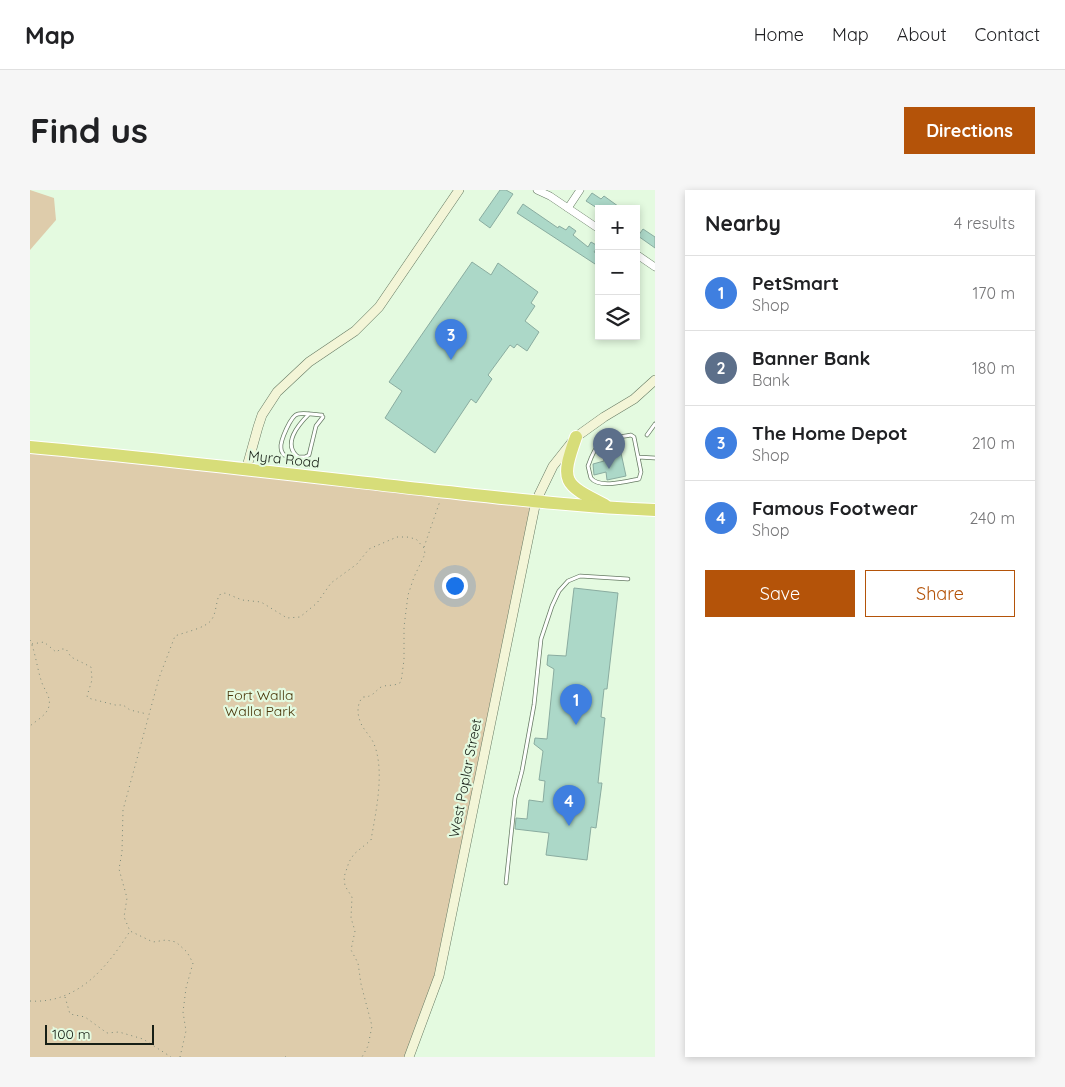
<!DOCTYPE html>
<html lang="en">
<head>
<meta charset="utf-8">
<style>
  body { margin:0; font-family:Quicksand,sans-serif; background:#f6f6f6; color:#202124 }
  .controls { position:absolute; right:15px; top:15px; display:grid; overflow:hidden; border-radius:0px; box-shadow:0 2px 8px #0003 }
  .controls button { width:45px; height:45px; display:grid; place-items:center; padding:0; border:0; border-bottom:1px solid #e0e0e0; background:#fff; color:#202124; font:25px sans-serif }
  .scale { position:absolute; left:15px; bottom:12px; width:109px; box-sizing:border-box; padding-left:5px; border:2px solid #171f16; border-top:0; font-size:14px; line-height:18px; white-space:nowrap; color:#171f16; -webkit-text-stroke:4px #e4fae0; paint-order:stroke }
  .you { position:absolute; left:424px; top:395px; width:18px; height:18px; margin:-12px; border:4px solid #fff; border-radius:50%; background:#1a73e8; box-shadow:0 0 0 8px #1a73e833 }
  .badge { display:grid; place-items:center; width:32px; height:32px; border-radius:50%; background:#b45309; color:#fff; font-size:16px; font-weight:700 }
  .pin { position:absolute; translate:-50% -41px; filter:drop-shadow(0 1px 2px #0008) }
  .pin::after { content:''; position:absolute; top:26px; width:18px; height:15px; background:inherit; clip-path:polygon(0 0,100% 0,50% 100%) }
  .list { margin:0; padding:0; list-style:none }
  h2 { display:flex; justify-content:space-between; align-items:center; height:65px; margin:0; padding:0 20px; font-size:21px }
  h2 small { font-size:16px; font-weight:400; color:#757577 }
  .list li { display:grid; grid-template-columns:32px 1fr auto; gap:15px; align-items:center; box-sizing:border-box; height:75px; padding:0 20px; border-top:1px solid #e0e0e0 }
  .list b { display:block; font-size:19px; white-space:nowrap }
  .list p { margin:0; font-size:16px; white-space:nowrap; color:#757577 }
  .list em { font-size:16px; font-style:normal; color:#757577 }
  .actions { display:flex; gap:10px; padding:15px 20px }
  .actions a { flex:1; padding:11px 0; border:1px solid #b45309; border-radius:0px; text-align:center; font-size:18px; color:#b45309 }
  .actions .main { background:#b45309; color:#fff }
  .icon { flex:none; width:28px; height:28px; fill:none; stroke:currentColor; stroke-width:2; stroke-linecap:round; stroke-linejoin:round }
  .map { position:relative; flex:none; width:625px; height:867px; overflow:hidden; border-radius:0px }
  header { display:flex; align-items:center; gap:30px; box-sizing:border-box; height:70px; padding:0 25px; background:#fff; border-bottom:1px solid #e0e0e0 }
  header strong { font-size:24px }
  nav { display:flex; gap:28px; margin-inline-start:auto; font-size:18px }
  .intro { display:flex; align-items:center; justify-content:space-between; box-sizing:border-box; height:120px; padding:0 30px }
  h1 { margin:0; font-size:35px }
  .button { padding:12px 22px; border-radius:0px; background:#b45309; color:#fff; font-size:18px; font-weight:700 }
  main { display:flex; gap:30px; padding:0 30px }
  aside { flex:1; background:#fff; border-radius:0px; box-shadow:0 2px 8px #0003 }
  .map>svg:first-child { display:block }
  .green { fill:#deccab }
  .building { fill:#acd8c8; stroke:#8aaca0 }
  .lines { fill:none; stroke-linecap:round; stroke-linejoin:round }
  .lane-casing { stroke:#667a63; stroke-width:4.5 }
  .street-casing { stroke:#667a63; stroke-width:8 }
  .secondary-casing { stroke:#667a63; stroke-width:10 }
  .highway-casing { stroke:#fff; stroke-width:14 }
  .path { stroke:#7c8b7a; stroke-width:1; stroke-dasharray:1 4; stroke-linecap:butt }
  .lane { stroke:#fff; stroke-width:3 }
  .street { stroke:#fff; stroke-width:7 }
  .secondary { stroke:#f3f5d7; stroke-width:9 }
  .highway { stroke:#d7dd79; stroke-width:12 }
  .labels { text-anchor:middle; stroke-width:4.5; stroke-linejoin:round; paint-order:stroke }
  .street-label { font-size:14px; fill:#171f16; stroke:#e4fae0 }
  .park-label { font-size:14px; fill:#4b370b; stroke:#e4fae0 }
</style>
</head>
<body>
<header>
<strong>Map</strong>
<nav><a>Home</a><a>Map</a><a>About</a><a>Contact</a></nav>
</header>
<div class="intro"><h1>Find us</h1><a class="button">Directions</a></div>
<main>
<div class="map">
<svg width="625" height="867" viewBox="0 0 625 867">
  <rect width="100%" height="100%" fill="#e4fae0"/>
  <!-- green -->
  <g class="green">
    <path d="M0,0l24,8 2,22 -26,30z"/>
    <path d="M0,257l506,54 -97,475 -30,81h-379z"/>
  </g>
  <!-- building -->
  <g class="building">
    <path d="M470,0h6l7,4 -23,34 -11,-8z"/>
    <path d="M562,3l9,6 3,-3 18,13h-18l-5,-4 -2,3 -11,-7z"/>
    <path d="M493,14l35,24 1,-2 7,4 3,-4 7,5 -3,4 15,12 3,-5 7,4 -4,6 5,3v3l-4,6 -78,-51z"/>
    <path d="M613,39l12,8v11l-17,-12z"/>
    <path d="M442,72l19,13 7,-12 40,29 -7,11 4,3 -10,15 14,11 -12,19 -10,-7 -3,4 -4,-3 -22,30 4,4 -16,24 -5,-4 -36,54 -50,-35 17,-27 -13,-9z"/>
    <path d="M587,262l4,1 5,23 -19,4 -1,-8 -12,3 -1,-11 11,-3 -1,-5z"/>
    <path d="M544,398l44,5 -11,96h-3l-3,28 4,1 -7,65h4l-6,45 -5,-1 -4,33 -41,-5 3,-22 -34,-4 1,-11 11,1 2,-19 14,2 2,-21 -6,-1 4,-29 -9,-7 1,-6 12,1 7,-70 -7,-4 1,-10 18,1z"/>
  </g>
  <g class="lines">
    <!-- lane casing -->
    <g class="lane-casing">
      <g id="lane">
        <path d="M279,224c-11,11 -27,30 -11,43l-4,1 -10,-3c-2,-3 -3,-3 -3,-7 -1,-7 10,-33 17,-34 7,-2 17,1 24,1"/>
        <path d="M617,245l8,-11"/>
        <path d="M268,267h7l4,-2 7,-29 7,-9"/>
        <path d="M608,267l3,15 -2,7c-11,2 -40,10 -48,-1 -1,-3 -2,-8 -3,-12 10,-29 15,-26 43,-31l3,2 4,20 17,1"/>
        <path d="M476,693l9,-85 7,-27 12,-66 7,-66 11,-33 7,-15 9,-10 12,-5 48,3"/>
      </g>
    </g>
    <!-- street casing -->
    <g class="street-casing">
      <g id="street">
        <path d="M507,0l13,6 49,33"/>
        <path d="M538,18l12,-18"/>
        <path d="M606,64l19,13"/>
      </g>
    </g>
    <!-- secondary casing -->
    <g class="secondary-casing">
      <g id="secondary">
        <path d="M216,280l12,-43 4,-12 15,-23 32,-30 46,-31 24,-24 80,-117"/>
        <path d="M379,867l30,-81 97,-475 17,-35 23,-29 28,-20 30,-18 21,-19"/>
      </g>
    </g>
    <!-- highway casing -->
    <g class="highway-casing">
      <g id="highway">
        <path d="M546,247c-16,45 -13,47 29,68"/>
        <path d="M0,257c133,12 266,28 399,43 75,8 150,17 226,20"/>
      </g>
    </g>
    <!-- path -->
    <g class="path">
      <path d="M394,357l16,-46"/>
      <path d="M0,450c6,14 7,29 12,43 3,8 9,14 7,23 -2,9 -12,14 -19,20"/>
      <path d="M2,454l12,-2 12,10 5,-3h5l5,8 20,10 1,13 -5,16 1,2 27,7h8l7,5 17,4"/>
      <path d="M35,807l5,17 15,3 22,16 12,-1 24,7 28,18"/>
      <path d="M0,811c47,3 77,-33 100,-70"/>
      <path d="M150,867l6,-26 -3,-19 3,-24 7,-25 -6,-11 -11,-10 -10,-2 -13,2 -23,-11 -6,-14 3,-19 -8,-29 3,-17 1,-42 36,-132 16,-42c10,-4 32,-8 37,-17 4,-6 4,-16 7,-24l6,-2 17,7 19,2 26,16 13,-1 17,-14 14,-20 26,-19 12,-15 28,-12h10l9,2 8,9 1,6 -11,23 -6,18 -4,32v33l-3,22c-7,5 -13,2 -20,5 -7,5 -8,10 -18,10 -6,6 -6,16 -3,24 3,9 11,15 14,23 11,27 2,67 -3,96l-17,14 -5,8 -5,15 1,9 7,11 -1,21 4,13 -4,19 7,13 3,21 11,42 -4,20 -6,11"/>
      <path d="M255,867h5"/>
    </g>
    <!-- lane -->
    <use href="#lane" class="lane"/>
    <!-- street -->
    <use href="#street" class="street"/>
    <!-- secondary -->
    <use href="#secondary" class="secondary"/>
    <!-- highway -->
    <use href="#highway" class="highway"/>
  </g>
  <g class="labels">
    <!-- street labels -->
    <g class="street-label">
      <text transform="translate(254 269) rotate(6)" y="5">Myra Road</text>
      <text transform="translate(435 588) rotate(-79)" y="5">West Poplar Street</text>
    </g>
    <!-- park labels -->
    <g class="park-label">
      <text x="230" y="510">Fort Walla<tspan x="230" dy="16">Walla Park</tspan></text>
    </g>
  </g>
</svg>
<div class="controls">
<button>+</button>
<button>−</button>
<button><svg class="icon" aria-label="layers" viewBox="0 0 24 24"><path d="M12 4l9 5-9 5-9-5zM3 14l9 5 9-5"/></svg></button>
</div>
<div class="scale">100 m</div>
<div class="you"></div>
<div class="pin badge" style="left:546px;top:535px;background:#3f7fe0">1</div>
<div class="pin badge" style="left:579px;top:279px;background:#5c6f8a">2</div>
<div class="pin badge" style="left:421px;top:170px;background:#3f7fe0">3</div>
<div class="pin badge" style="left:539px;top:636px;background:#3f7fe0">4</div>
</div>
<aside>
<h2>Nearby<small>4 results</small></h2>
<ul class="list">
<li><span class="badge" style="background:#3f7fe0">1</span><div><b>PetSmart</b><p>Shop</p></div><em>170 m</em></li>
<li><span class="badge" style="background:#5c6f8a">2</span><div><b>Banner Bank</b><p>Bank</p></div><em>180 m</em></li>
<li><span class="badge" style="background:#3f7fe0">3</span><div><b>The Home Depot</b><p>Shop</p></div><em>210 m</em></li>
<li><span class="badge" style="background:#3f7fe0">4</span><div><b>Famous Footwear</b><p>Shop</p></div><em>240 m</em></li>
</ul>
<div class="actions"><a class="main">Save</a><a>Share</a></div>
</aside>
</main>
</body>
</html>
